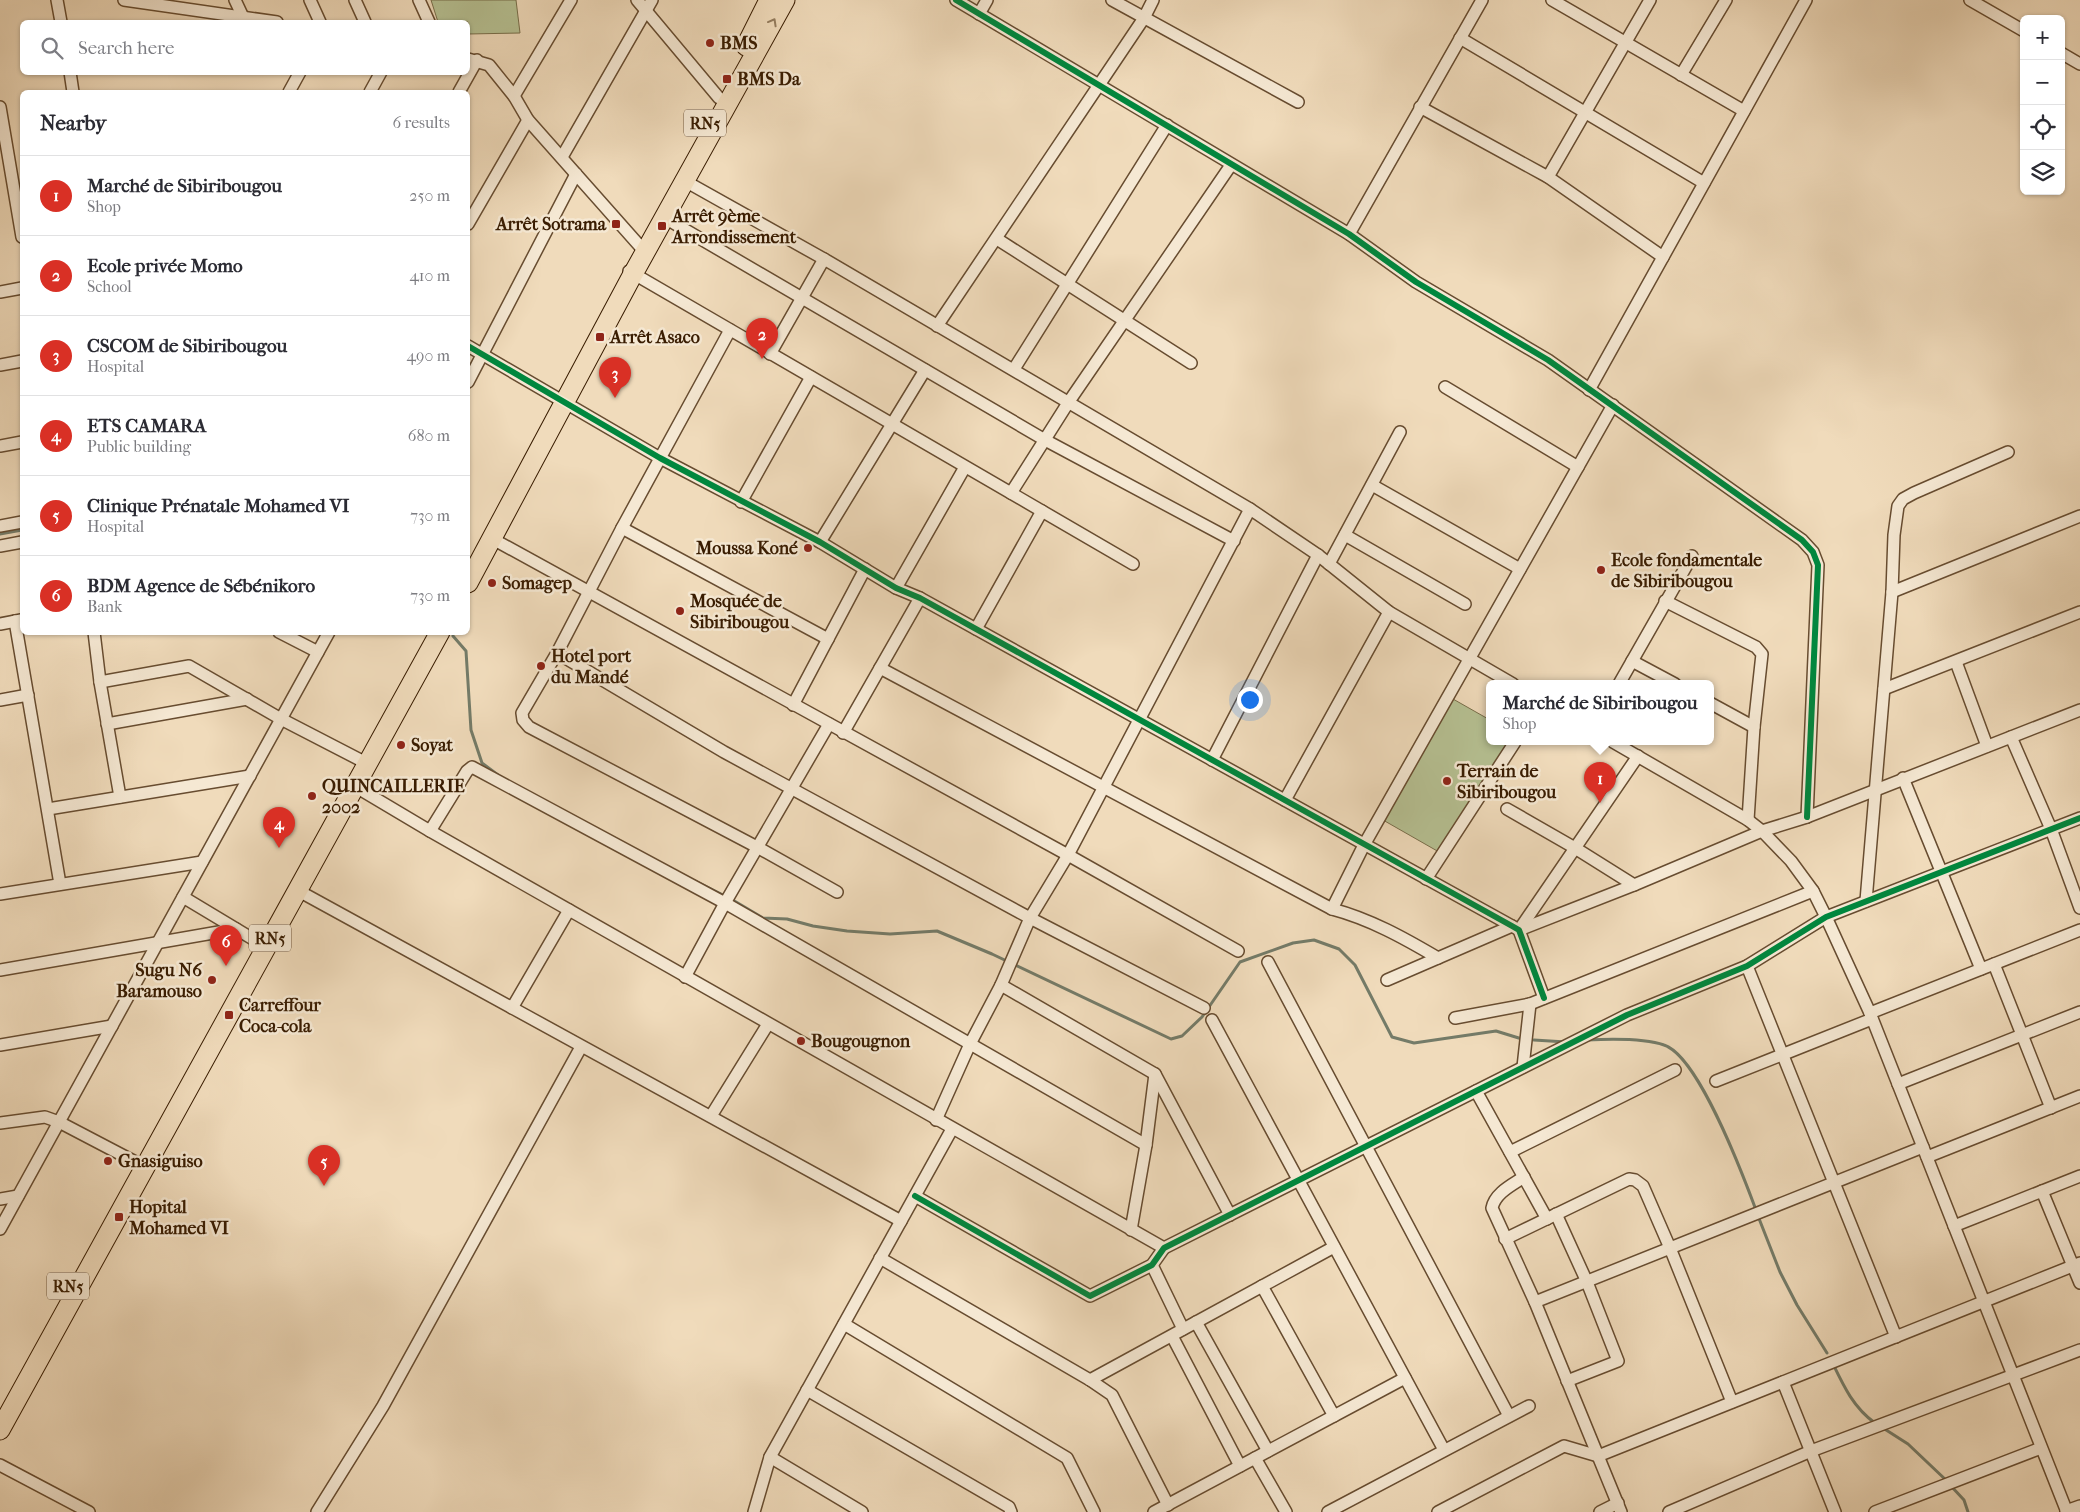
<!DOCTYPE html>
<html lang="en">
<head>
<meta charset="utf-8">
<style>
  body { margin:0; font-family:"IM FELL French Canon",serif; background:#f7f7f7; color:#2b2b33 }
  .controls { position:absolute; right:15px; top:15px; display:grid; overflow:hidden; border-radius:8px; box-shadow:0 1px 4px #0004 }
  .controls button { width:45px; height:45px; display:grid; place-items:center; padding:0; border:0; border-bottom:1px solid #e1e1e2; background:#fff; color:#2b2b33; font:25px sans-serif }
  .you { position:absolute; left:1249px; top:699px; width:18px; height:18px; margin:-12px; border:4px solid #fff; border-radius:50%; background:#1a73e8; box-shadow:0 0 0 8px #1a73e833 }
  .badge { display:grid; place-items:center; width:32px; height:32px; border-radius:50%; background:#d93025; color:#fff; font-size:16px; font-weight:700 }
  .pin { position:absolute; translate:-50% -41px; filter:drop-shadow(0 1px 2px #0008) }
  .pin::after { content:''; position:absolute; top:26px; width:18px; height:15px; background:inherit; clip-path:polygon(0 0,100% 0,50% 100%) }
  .popup { position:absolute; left:1486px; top:680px; width:228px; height:65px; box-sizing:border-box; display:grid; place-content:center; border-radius:8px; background:#fff; filter:drop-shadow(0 1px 4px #0005); font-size:16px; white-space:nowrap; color:#7c7c81 }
  .popup b { font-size:19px; color:#2b2b33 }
  .popup::after { content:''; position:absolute; left:50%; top:100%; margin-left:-10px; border:10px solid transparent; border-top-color:#fff }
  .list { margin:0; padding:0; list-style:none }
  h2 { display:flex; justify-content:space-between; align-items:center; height:65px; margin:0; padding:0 20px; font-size:21px }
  h2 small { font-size:16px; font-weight:400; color:#7c7c81 }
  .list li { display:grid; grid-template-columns:32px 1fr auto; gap:15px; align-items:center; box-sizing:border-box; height:80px; padding:0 20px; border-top:1px solid #e1e1e2 }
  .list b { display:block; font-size:19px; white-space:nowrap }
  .list p { margin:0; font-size:16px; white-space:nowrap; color:#7c7c81 }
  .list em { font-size:16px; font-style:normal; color:#7c7c81 }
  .icon { flex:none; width:28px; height:28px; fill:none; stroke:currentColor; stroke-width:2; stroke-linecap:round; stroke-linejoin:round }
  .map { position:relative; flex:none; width:2080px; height:1512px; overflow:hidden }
  .search { position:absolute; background:#fff; box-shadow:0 1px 4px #0004; left:20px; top:20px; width:450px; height:55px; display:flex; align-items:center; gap:12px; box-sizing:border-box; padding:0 18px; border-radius:8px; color:#7c7c81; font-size:19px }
  .panel { position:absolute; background:#fff; box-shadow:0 1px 4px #0004; left:20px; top:90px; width:450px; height:545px; border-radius:8px }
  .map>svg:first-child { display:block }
  .green { fill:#b6c193; stroke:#786e4a }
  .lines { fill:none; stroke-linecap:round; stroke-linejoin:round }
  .stream { stroke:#747b68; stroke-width:3 }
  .minor-casing { stroke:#674c30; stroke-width:14 }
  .trunk-casing { stroke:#391c01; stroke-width:21 }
  .minor { stroke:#f5e8d3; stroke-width:11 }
  .trunk { stroke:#f0dbbb; stroke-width:19 }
  .cycleway-casing { stroke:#f5e8d3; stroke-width:9 }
  .cycleway { stroke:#00873e; stroke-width:6 }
  .oneway { stroke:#947c5e }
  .poi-dot { fill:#8f2418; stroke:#f5e8d3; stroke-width:2 }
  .labels { text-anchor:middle; stroke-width:5; stroke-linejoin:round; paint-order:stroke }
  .shield { fill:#f5e8d3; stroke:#715940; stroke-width:1 }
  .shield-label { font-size:16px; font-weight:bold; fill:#391c01 }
  .poi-label { font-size:18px; font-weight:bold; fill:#391c01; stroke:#f5e8d3; text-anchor:start }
</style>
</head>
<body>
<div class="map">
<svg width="2080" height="1512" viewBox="0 0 2080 1512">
  <rect width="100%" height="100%" fill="#f0dbbb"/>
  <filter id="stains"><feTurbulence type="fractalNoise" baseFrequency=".004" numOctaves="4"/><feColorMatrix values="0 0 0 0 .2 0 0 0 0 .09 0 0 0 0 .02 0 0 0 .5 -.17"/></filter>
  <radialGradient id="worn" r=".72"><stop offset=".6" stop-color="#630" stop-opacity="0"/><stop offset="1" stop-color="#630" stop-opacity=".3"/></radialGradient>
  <!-- green -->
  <g class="green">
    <path d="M431,0h85l4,33 -52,1v-12h-30z"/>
    <path d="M1453,699l37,21v22h22l-66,114 -63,-36z"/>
  </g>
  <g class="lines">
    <!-- stream -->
    <g class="stream">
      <path d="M0,534l22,-4"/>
      <path d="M453,636l13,15 5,79 11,33 16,12"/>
      <path d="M695,881l30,15"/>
      <path d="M731,899l32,19 24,1 26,7 34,5 43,3 47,-3 55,23 179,85 11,-3 20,-19 38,-55 53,-19 21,-3 25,9 16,16 37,72 22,6 82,-12 26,8"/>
      <path d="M1534,1040l32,2"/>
      <path d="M1587,1040c21,-1 57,-2 77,5 34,11 79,130 92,165"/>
      <path d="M1758,1216l22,56 17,33 30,48"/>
      <path d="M1833,1364c11,23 21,44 42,59"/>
      <path d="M1883,1428l25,16 39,37"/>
      <path d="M1951,1486l13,14 4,12"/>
    </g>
    <!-- minor casing -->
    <g class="minor-casing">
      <g id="minor">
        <path d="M57,0l4,22"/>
        <path d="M124,0l153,22"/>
        <path d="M235,0l8,17"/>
        <path d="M310,0l10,22"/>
        <path d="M355,0l10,22"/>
        <path d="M419,0l10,22"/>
        <path d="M637,0l82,98"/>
        <path d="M956,0l393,234 67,48 132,78 254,180 11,12 5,13 -11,252"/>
        <path d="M1112,0l186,102"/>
        <path d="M1552,0l192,111"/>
        <path d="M1970,0l54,31"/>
        <path d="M979,14l8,-14"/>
        <path d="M1460,38l244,145"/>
        <path d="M2061,53l19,11"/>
        <path d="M468,59l21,6 25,31 14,24 117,132"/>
        <path d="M70,72l3,20"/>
        <path d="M1681,75l45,-75"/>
        <path d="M289,92l11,-20"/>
        <path d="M370,92l11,-20"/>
        <path d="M459,92l18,-32"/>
        <path d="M514,96l57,-96"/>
        <path d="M0,107l22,130"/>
        <path d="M1420,107l128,70 115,80"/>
        <path d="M562,157l90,-157"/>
        <path d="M1548,177l102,-177"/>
        <path d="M685,181l139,78 426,250 68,46 71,57 124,72"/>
        <path d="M665,218l380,222 189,101"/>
        <path d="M468,224l60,-104"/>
        <path d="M1349,234l133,-234"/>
        <path d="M997,239l194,124"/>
        <path d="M629,271l504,293"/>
        <path d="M0,292l22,-4"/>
        <path d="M937,326l207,-308 9,-18"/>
        <path d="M730,330l-108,198 -65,125 -35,60 1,7 6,7 228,120 80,45"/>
        <path d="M468,346l192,112 160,84 76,46 24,10 592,328 7,4 25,68"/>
        <path d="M770,354l54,-95"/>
        <path d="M0,365l22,-4"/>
        <path d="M1014,369l153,-244"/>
        <path d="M468,382l108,-208"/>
        <path d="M1445,387l133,80"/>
        <path d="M1589,390l217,-390"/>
        <path d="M0,446l22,-4"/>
        <path d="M1372,485l148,84"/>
        <path d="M1011,493l57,-90 163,-238"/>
        <path d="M741,502l70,-125"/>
        <path d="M0,526l22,-4"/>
        <path d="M622,528l206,111"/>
        <path d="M1345,535l120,69"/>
        <path d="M491,538l577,317 170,96"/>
        <path d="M820,542l105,-172"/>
        <path d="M0,546l22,-4"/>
        <path d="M1329,564l71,-132"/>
        <path d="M896,588l69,-121"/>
        <path d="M1892,592l188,-76"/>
        <path d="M1665,601l91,46 6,7 -8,73 -6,93"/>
        <path d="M15,621l45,263"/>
        <path d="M0,624l21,-4"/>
        <path d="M976,629l66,-118"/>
        <path d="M94,632l6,50 20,115"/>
        <path d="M279,632l39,20"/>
        <path d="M557,653l167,99 306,166 174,90"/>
        <path d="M1632,661l43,23"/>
        <path d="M1956,662l31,84"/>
        <path d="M880,668l452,241c38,10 72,29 106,49"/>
        <path d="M100,682l89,-16 92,53 87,45"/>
        <path d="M1619,684l73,-128"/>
        <path d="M1884,689l196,-77"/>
        <path d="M0,700l28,-5"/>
        <path d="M1710,703l44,24"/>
        <path d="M793,705l72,-136"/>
        <path d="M107,724l140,-25"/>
        <path d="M843,733l77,-135"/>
        <path d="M2011,737l40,92 29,79"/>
        <path d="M1613,742l135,78 14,11 29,30 22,30 13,26 44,96 197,499"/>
        <path d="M1212,760l106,-205"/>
        <path d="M1903,778l78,191"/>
        <path d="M351,784l79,47 734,417"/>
        <path d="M1285,800l104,-188"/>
        <path d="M48,809l202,-33"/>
        <path d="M1507,809l68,39 59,37"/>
        <path d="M430,831l37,-60 5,-4 253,136 421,242"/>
        <path d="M1426,879l89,-137"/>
        <path d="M297,890l604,331"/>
        <path d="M0,894l202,-32"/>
        <path d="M183,897l75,45"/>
        <path d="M1866,901l26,-309 2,-57 4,-29 5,-7 11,-6 94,-41"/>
        <path d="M1332,909l32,-64 249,-440"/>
        <path d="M1519,930l115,-45 128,-54 45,-14 273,-107"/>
        <path d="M1519,930l119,-174"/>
        <path d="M1268,962l241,454"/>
        <path d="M1994,964l57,144"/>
        <path d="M1747,966l149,371"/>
        <path d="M0,970l236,-41"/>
        <path d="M685,977l40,-74 104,-179"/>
        <path d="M1387,980l125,-54"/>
        <path d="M1001,985l154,89 75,141"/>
        <path d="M512,1008l57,-98"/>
        <path d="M1870,1013l210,-83"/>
        <path d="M1455,1018l75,-14 283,-113"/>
        <path d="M1212,1020l232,430"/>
        <path d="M0,1045l112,-19"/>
        <path d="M1523,1067l7,-63"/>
        <path d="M1716,1081l156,-62"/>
        <path d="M1898,1084l182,-72"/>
        <path d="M1476,1091l71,128"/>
        <path d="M711,1116l57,-92"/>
        <path d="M936,1120l34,-76 31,-59 29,-67 38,-63 182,-346"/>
        <path d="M0,1123l45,-6 14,5 86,45"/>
        <path d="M1510,1152l165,-82"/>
        <path d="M1927,1157l153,-61"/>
        <path d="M1524,1177c-12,8 -29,16 -32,31l43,94 86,210"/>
        <path d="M2042,1191l38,92"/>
        <path d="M915,1196l175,100 62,-31 12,-17 463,-233 120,-49 79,-49 254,-99"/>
        <path d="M0,1199l18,-3"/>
        <path d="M1556,1214l31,68 31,79 -51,20"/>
        <path d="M1954,1226l126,-50"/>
        <path d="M0,1229l329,-597"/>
        <path d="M1131,1230l15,-85 9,-71"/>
        <path d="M1505,1239l124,-60 6,1 8,6 27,62 62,154"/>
        <path d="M880,1258l210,122 22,15 56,110"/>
        <path d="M1152,1265l31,64"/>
        <path d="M1262,1286l72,130"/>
        <path d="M1535,1302l388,-155"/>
        <path d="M1196,1322l72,129"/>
        <path d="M844,1324l223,134 27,54"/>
        <path d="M1172,1336l68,130"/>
        <path d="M1090,1380l244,-133"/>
        <path d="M1783,1382l52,130"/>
        <path d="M807,1390l202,117 2,5"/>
        <path d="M770,1457l92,55"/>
        <path d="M1255,1458l31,54"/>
        <path d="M0,1465l89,47"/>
        <path d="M2066,1511l14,-5"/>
        <path d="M317,1512l66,-106 198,-359"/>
        <path d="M754,1512l16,-55 182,-328"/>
        <path d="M1154,1512l251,-134"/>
        <path d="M1328,1512l201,-106"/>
        <path d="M1438,1512l126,-66 34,10 482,-193"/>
        <path d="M1600,1512l18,-9"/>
        <path d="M1669,1512l142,-61 269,-101"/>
        <path d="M1875,1512l166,-64"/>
      </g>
    </g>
    <!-- trunk casing -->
    <g class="trunk-casing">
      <g id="trunk">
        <path d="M746,46l23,-46"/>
        <path d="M468,583l165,-309 152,-274"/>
        <path d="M0,1430l440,-798"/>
      </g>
    </g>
    <!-- minor -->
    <use href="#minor" class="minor"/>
    <!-- trunk -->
    <use href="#trunk" class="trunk"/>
    <!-- cycleway casing -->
    <g class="cycleway-casing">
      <g id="cycleway">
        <path d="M956,0l393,234 67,48 132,78 254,180 11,12 5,13 -11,252"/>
        <path d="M468,346l192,112 160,84 76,46 24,10 592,328 7,4 25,68"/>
        <path d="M915,1196l175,100 62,-31 12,-17 463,-233 120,-49 79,-49 254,-99"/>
      </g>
    </g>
    <!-- cycleway -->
    <use href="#cycleway" class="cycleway"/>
  </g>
  <!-- one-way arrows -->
  <defs><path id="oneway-chevron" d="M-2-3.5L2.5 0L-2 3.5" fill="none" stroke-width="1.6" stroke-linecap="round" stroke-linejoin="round" transform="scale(1.25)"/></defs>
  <use class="oneway" href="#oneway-chevron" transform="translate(773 22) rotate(-61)"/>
  <!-- markers -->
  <g class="poi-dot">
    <circle cx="710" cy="43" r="5"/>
    <rect x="722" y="74" width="10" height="10" rx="2.5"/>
    <rect x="611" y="219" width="10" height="10" rx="2.5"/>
    <rect x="657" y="221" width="10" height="10" rx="2.5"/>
    <rect x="595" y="332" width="10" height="10" rx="2.5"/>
    <circle cx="808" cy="548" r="5"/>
    <circle cx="1601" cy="570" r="5"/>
    <circle cx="492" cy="583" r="5"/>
    <circle cx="680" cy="611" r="5"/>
    <circle cx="541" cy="666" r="5"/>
    <circle cx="401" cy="745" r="5"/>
    <circle cx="1447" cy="781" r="5"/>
    <circle cx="312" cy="796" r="5"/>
    <circle cx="212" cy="980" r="5"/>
    <rect x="224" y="1010" width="10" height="10" rx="2.5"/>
    <circle cx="801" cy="1041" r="5"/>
    <circle cx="108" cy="1161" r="5"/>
    <rect x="114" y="1212" width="10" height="10" rx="2.5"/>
  </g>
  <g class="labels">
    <!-- shield labels -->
    <g class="shield">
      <rect x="684" y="109.5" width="42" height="27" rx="4"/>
      <rect x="249" y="924.5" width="42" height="27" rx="4"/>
      <rect x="47" y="1272.5" width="42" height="27" rx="4"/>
    </g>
    <g class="shield-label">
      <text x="705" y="129">RN5</text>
      <text x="270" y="944">RN5</text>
      <text x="68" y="1292">RN5</text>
    </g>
    <!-- poi labels -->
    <g class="poi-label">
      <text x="720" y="49">BMS</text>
      <text x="737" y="85">BMS Da</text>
      <text x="672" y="222">Arrêt 9ème<tspan x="672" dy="21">Arrondissement</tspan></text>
      <text x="606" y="230" text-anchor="end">Arrêt Sotrama</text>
      <text x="610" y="343">Arrêt Asaco</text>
      <text x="798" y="554" text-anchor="end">Moussa Koné</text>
      <text x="1611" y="566">Ecole fondamentale<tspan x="1611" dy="21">de Sibiribougou</tspan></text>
      <text x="502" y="589">Somagep</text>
      <text x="690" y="607">Mosquée de<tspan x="690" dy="21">Sibiribougou</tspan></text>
      <text x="551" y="662">Hotel port<tspan x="551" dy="21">du Mandé</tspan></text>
      <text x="411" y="751">Soyat</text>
      <text x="1457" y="777">Terrain de<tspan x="1457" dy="21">Sibiribougou</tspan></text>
      <text x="322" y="792">QUINCAILLERIE<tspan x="322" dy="21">2002</tspan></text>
      <text x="202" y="976" text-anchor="end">Sugu N6<tspan x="202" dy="21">Baramouso</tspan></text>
      <text x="239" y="1011">Carreffour<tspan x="239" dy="21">Coca-cola</tspan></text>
      <text x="811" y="1047">Bougougnon</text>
      <text x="118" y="1167">Gnasiguiso</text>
      <text x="129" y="1213">Hopital<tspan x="129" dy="21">Mohamed VI</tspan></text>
    </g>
  </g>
  <rect width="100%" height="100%" filter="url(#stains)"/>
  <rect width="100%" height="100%" fill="url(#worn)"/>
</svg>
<div class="controls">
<button>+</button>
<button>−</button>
<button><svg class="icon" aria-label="locate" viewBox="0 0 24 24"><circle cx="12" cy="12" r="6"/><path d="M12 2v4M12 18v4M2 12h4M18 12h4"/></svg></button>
<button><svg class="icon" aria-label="layers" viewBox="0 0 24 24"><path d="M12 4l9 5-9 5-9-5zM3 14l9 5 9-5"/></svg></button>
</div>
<div class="you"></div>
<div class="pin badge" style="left:1600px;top:803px">1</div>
<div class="popup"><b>Marché de Sibiribougou</b>Shop</div>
<div class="pin badge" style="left:762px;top:359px">2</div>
<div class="pin badge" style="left:615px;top:398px">3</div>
<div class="pin badge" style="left:279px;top:848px">4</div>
<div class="pin badge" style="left:324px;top:1186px">5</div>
<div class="pin badge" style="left:226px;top:966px">6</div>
<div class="search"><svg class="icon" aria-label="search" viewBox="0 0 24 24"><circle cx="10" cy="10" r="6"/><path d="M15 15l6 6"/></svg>Search here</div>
<section class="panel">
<h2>Nearby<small>6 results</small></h2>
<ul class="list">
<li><span class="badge">1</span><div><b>Marché de Sibiribougou</b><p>Shop</p></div><em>250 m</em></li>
<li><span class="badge">2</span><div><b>Ecole privée Momo</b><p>School</p></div><em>410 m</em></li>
<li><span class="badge">3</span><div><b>CSCOM de Sibiribougou</b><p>Hospital</p></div><em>490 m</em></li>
<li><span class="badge">4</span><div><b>ETS CAMARA</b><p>Public building</p></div><em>680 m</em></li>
<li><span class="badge">5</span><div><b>Clinique Prénatale Mohamed VI</b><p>Hospital</p></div><em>730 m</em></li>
<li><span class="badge">6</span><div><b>BDM Agence de Sébénikoro</b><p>Bank</p></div><em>730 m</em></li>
</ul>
</section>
</div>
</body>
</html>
